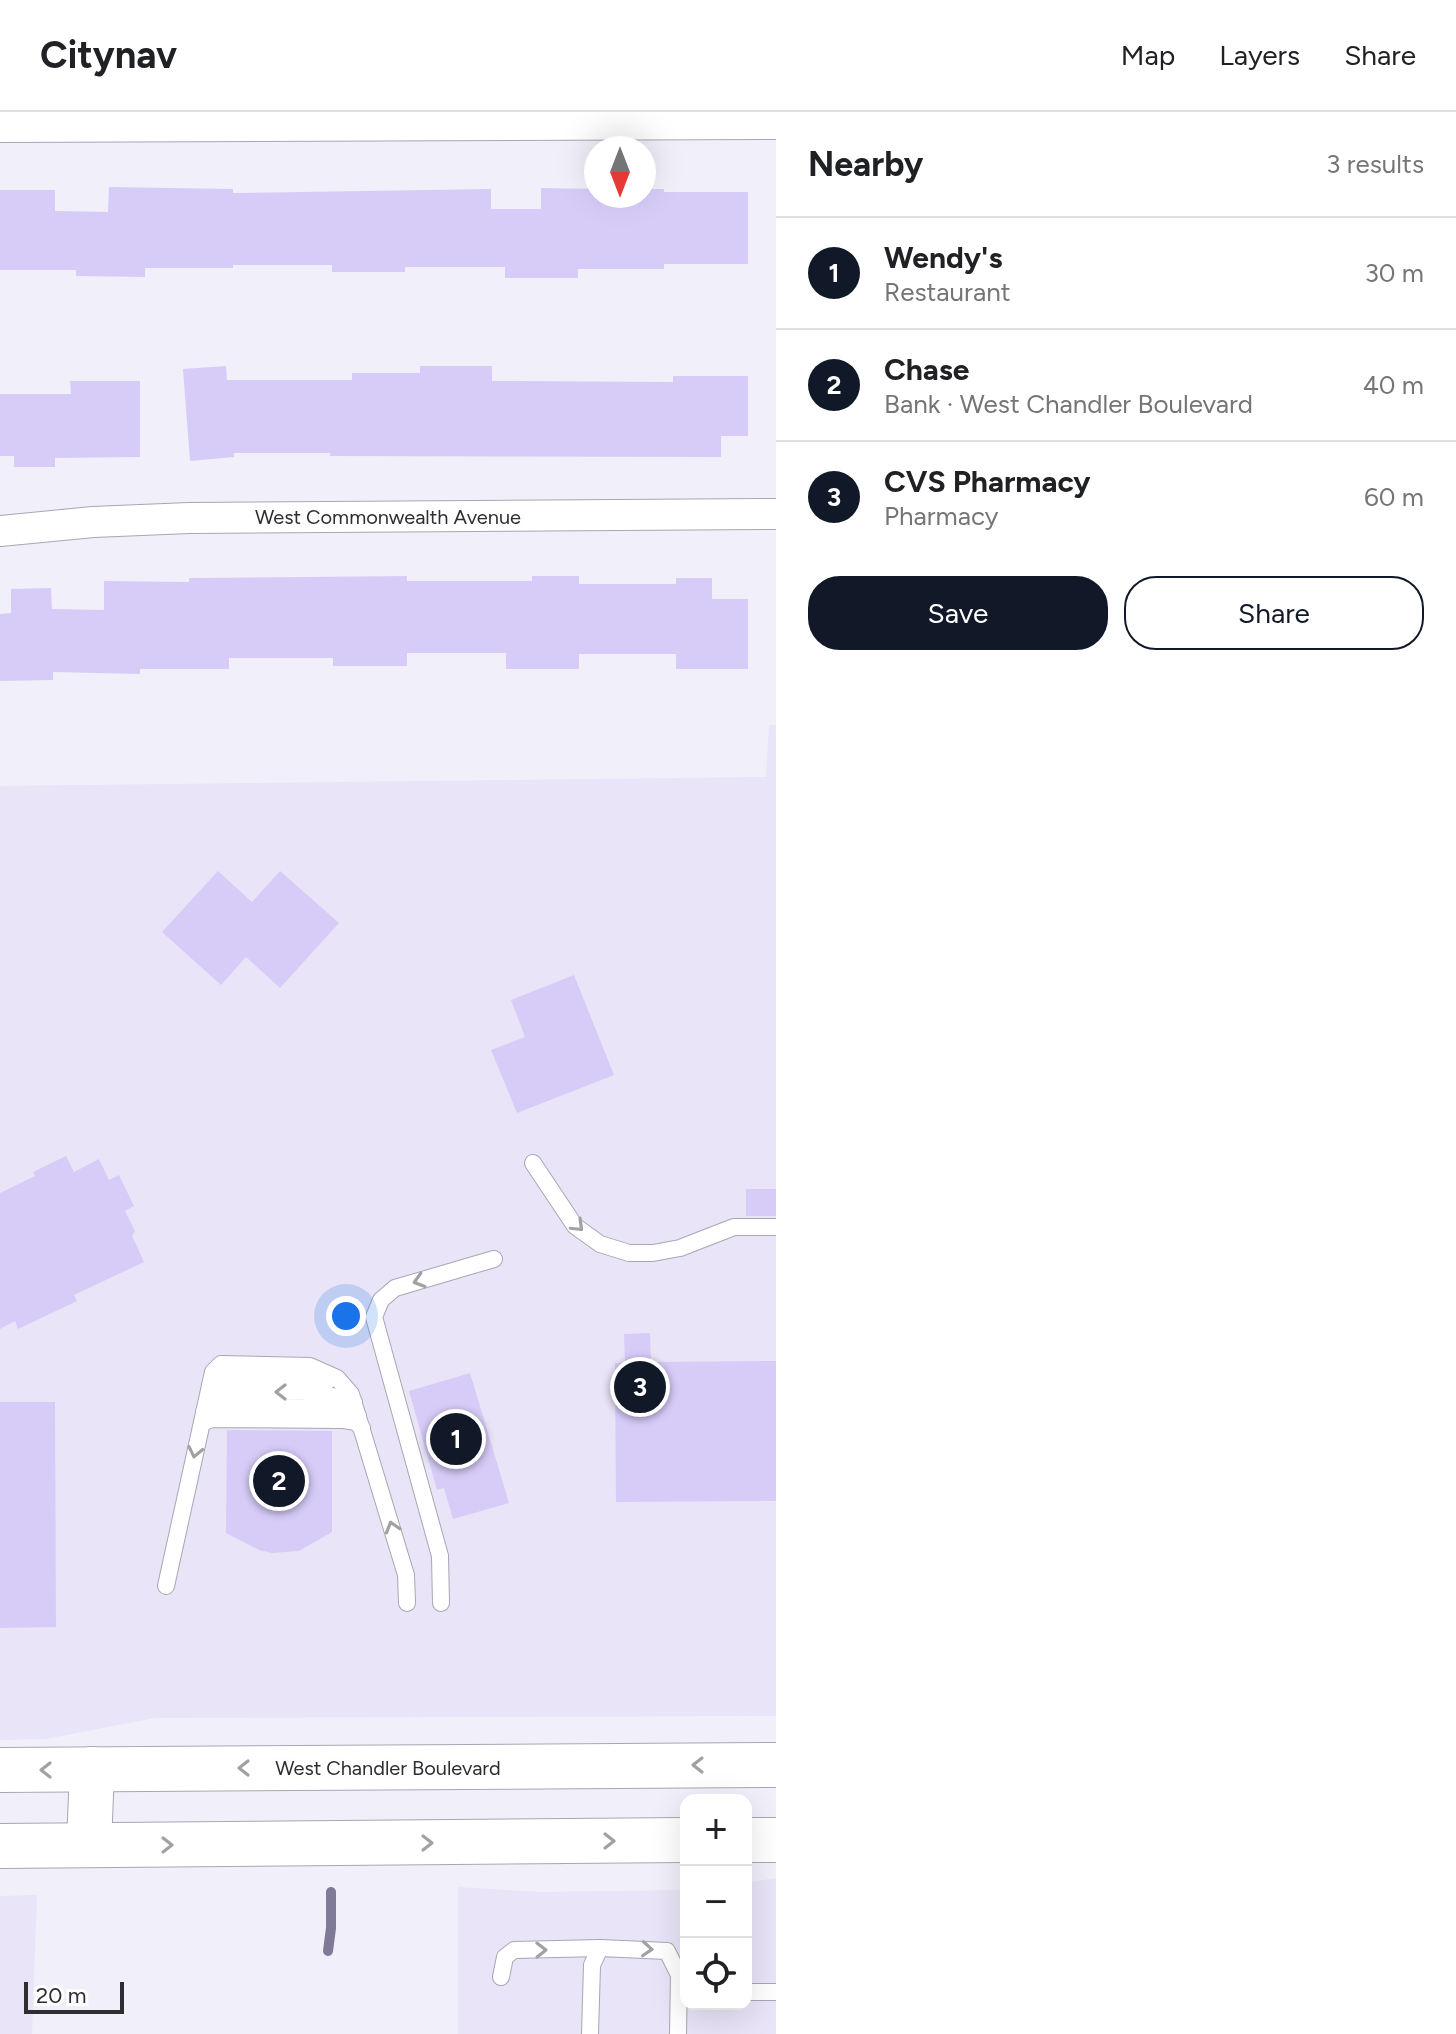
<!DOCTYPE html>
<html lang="en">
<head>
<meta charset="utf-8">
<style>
  body { margin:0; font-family:Figtree,sans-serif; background:#f6f6f6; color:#202124 }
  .controls { position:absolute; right:24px; bottom:24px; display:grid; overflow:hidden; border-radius:16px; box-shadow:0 8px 32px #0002 }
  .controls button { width:72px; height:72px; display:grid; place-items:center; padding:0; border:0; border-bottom:2px solid #e0e0e0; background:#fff; color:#202124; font:40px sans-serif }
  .compass { position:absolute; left:584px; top:24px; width:72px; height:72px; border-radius:50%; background:#fff; box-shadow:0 8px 32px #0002; rotate:180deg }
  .scale { position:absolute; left:24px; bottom:20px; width:100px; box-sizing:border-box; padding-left:8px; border:4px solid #2e2d31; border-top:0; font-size:22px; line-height:28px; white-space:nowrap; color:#2e2d31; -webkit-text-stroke:6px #fefefe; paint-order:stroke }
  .you { position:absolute; left:346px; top:1204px; width:28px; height:28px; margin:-20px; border:6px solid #fff; border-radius:50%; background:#1a73e8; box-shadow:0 0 0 12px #1a73e833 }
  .badge { display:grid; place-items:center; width:52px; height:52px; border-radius:50%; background:#111827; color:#fff; font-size:26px; font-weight:700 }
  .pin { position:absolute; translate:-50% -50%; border:4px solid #fff; box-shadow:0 2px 8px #0006 }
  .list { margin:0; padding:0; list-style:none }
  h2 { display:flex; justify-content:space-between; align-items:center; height:104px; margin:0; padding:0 32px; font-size:34px }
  h2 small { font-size:26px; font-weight:400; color:#757577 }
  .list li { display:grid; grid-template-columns:52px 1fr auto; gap:24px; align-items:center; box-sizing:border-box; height:112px; padding:0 32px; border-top:2px solid #e0e0e0 }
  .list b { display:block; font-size:30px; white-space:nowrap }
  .list p { margin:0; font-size:26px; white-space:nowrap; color:#757577 }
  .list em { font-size:26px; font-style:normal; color:#757577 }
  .actions { display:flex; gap:16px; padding:24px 32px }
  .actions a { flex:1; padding:18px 0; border:2px solid #111827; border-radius:32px; text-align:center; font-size:28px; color:#111827 }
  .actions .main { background:#111827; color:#fff }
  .icon { flex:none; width:44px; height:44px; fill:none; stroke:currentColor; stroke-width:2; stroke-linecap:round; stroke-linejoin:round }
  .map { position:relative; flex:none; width:776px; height:1922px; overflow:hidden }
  header { display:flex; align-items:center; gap:48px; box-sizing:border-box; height:112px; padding:0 40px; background:#fff; border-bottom:2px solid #e0e0e0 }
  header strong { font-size:38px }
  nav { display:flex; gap:44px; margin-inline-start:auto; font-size:28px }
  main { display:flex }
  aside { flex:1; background:#fff }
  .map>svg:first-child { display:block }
  .built { fill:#e9e4f7 }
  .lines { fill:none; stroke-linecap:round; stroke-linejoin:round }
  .stream { stroke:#817998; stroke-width:10 }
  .building { fill:#d7ccf8 }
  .lane-casing { stroke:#a9a6b1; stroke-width:18 }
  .street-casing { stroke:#a9a6b1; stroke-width:32 }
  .secondary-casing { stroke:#a9a6b1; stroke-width:46 }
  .lane { stroke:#fff; stroke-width:16 }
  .street { stroke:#fff; stroke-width:30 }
  .secondary { stroke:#fff; stroke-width:44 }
  .oneway { stroke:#a1a0a2 }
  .labels { text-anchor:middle; stroke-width:8; stroke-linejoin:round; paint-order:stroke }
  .street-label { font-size:20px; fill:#2e2d31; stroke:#fefefe }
</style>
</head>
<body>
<header>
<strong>Citynav</strong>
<nav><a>Map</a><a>Layers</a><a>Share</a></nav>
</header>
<main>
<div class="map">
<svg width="776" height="1922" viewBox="0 0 776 1922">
  <rect width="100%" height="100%" fill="#f1effa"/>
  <!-- built -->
  <g class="built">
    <path d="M769,613h7v991l-621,2 -110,21 -45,1v-954l766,-9z"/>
    <path d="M776,1766v156h-318v-147l83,5 145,-2v114h60v-121z"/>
    <path d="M37,1783l-5,139h-32v-138z"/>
  </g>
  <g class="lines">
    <!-- stream -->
    <path class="stream" d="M328,1839l3,-23v-36"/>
  </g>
  <!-- building -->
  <g class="building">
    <path d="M109,75l124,2v4l258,-4v20h50v-21l55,1v7h48v-7h20v3h84v72h-84v5h-86v9h-73v-11h-100v5h-73v-7h-99v3h-88v9l-69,-1v-6h-76v-80h55v21l53,1z"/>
    <path d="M226,254l1,14h125v-7h68v-7h72v15l181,1v-6h75v60h-27v21l-391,-1v-3h-96v4l-44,4 -7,-92z"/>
    <path d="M70,269h70v76l-85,1v9h-41v-11h-14v-62h71z"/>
    <path d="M407,464v5h125v-5h47v8h97v-6h36v21h36v70h-72v-15h-97v15h-73v-16h-99v13h-74v-8h-104v11h-89v5l-87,-2v8l-53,1v-67l11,-1v-24l40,-1 1,21 52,1v-29l85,1v-4z"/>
    <path d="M218,759l34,31 28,-31 59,52 -59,65 -34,-31 -25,28 -59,-53z"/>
    <path d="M574,863l40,100 -97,38 -26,-63 34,-13 -14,-37z"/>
    <path d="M66,1044l8,16 25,-13 10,21 10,-5 15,31 -9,5 10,20 -3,5 12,26 -70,33 3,6 -59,28 -3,-8 -15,8v-136l35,-17 -2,-4z"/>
    <rect x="746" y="1077" width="30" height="27"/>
    <path d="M650,1221l1,29 125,-1v140l-160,1 -1,-139h10l-1,-29z"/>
    <path d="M470,1261l39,130 -56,16 -9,-31 -7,2 -28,-99z"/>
    <path d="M0,1290h55l1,225 -56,1z"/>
    <path d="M227,1318l105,1v101l-33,19 -27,2 -13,-3 -33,-17z"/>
  </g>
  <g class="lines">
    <!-- lane casing -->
    <g class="lane-casing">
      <g id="lane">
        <path d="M533,1051l42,63 25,18 29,9h24l27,-5 54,-21h42"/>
        <path d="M210,1274l16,-9 86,1 16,3"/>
        <path d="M208,1286l10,-6c46,0 93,-6 136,10"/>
        <path d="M204,1300l12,-6 124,2 12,2 6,6"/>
        <path d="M202,1311l10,-4 132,1 12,2 6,6"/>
        <path d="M166,1474l47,-214 8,-8 89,2 27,12 14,16 55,181 1,28"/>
        <path d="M441,1491l-1,-47 -66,-239 7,-17 14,-12 99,-29"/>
        <path d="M501,1865l4,-20 9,-7 86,-2"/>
        <path d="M746,1880h30"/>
        <path d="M590,1922l2,-69 8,-17 67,3 12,24 -1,59"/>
      </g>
    </g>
    <!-- street casing -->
    <g class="street-casing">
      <g id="street">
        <path d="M0,15l776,-3"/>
        <path d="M0,419l93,-9 96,-4 587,-4"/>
      </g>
    </g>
    <!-- secondary casing -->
    <g class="secondary-casing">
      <g id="secondary">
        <path d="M0,1658l776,-5"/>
        <path d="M746,1728h30"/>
        <path d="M89,1733l3,-76"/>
        <path d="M0,1734l686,-6"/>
      </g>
    </g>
    <!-- lane -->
    <use href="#lane" class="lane"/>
    <!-- street -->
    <use href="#street" class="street"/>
    <!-- secondary -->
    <use href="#secondary" class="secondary"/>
  </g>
  <!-- one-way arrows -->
  <defs><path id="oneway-chevron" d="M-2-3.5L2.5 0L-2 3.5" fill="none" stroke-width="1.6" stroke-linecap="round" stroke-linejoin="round" transform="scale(2)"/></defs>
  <g class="oneway">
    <use href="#oneway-chevron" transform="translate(578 1114) rotate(44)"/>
    <use href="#oneway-chevron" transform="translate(419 1169) rotate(163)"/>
    <use href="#oneway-chevron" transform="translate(281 1280) rotate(180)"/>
    <use href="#oneway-chevron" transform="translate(195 1340) rotate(102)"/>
    <use href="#oneway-chevron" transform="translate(392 1415) rotate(-107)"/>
    <use href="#oneway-chevron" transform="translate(698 1653) rotate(180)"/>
    <use href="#oneway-chevron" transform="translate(244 1656) rotate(180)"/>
    <use href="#oneway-chevron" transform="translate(46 1658) rotate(180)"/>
    <use href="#oneway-chevron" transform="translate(609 1729)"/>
    <use href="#oneway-chevron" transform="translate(427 1731)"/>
    <use href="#oneway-chevron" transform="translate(167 1733)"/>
    <use href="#oneway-chevron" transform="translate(647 1837) rotate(4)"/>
    <use href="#oneway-chevron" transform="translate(541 1838) rotate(-1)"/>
  </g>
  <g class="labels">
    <!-- street labels -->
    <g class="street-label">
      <text x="388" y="412">West Commonwealth Avenue</text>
      <text x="388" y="1663">West Chandler Boulevard</text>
    </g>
  </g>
</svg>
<div class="controls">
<button>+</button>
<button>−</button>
<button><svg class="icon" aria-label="locate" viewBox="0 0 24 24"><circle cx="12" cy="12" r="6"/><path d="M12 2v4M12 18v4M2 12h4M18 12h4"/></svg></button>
</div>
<svg class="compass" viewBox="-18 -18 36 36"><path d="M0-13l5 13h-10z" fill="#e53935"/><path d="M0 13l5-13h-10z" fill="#757577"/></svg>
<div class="scale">20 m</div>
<div class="you"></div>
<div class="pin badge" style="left:456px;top:1327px">1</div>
<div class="pin badge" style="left:279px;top:1369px">2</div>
<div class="pin badge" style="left:640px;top:1275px">3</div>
</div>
<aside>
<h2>Nearby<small>3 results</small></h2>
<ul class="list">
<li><span class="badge">1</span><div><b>Wendy's</b><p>Restaurant</p></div><em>30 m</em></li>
<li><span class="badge">2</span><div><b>Chase</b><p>Bank · West Chandler Boulevard</p></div><em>40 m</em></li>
<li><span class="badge">3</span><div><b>CVS Pharmacy</b><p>Pharmacy</p></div><em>60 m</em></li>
</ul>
<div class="actions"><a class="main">Save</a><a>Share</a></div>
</aside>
</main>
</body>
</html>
